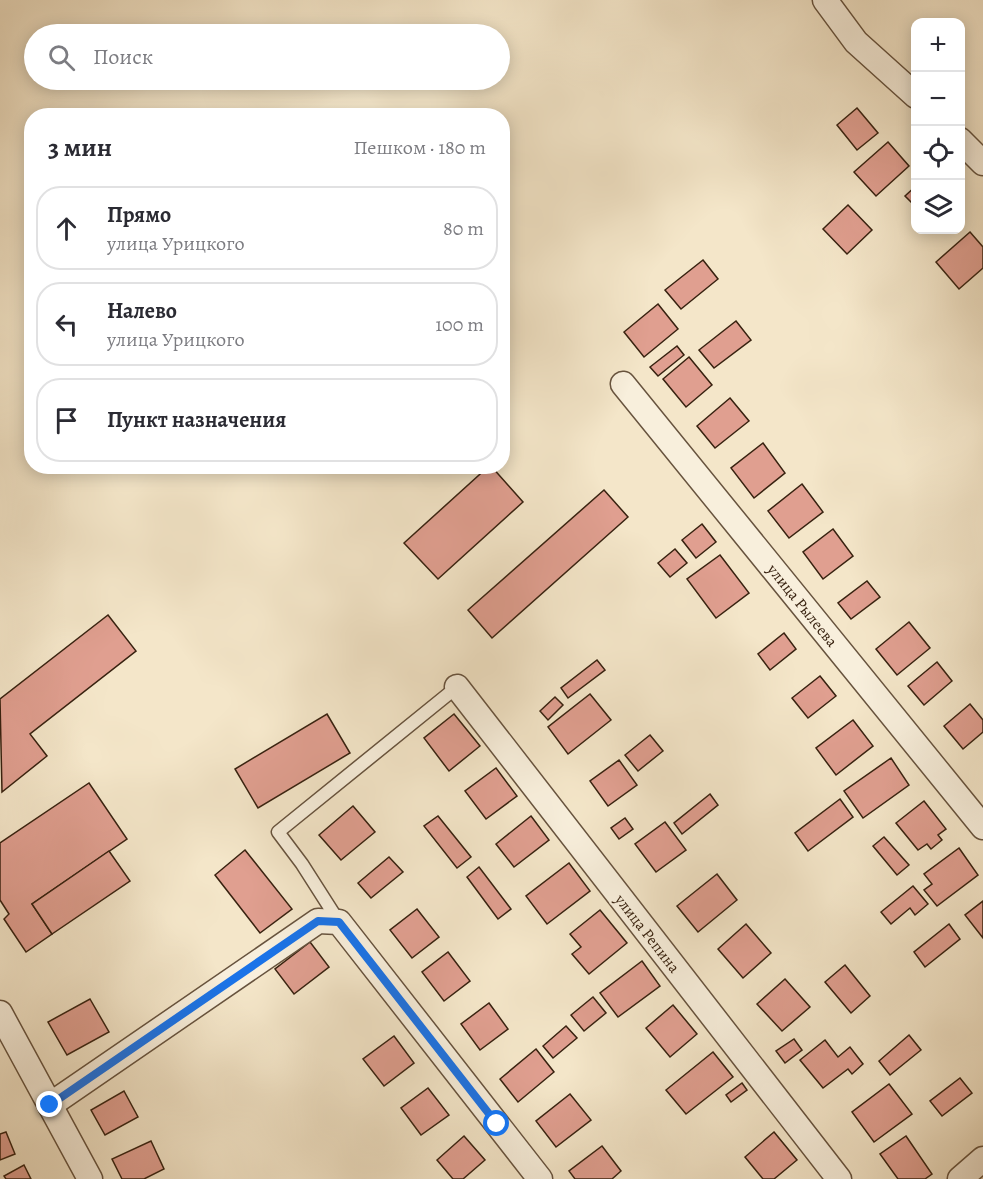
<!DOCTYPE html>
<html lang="ru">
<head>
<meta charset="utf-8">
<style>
  body { margin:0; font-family:Alegreya,serif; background:#f7f7f7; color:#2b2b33 }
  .controls { position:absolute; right:18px; top:18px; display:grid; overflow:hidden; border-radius:12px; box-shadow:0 3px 15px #0003 }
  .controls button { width:54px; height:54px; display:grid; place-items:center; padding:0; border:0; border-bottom:2px solid #e1e1e2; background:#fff; color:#2b2b33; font:30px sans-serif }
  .stop { position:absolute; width:18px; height:18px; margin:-14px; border:4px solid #1a73e8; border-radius:50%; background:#fff }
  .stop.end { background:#1a73e8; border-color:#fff; box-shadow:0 2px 6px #0008 }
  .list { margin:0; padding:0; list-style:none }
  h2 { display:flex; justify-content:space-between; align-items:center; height:78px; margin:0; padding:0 24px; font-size:26px }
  h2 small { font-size:20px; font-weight:400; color:#7c7c81 }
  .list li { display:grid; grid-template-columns:39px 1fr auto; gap:18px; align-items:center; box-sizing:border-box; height:84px; margin:0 12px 12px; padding:0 12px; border:2px solid #e1e1e2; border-radius:24px }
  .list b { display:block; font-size:22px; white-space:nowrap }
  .list p { margin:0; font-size:20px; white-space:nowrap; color:#7c7c81 }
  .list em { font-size:20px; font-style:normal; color:#7c7c81 }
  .icon { flex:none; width:33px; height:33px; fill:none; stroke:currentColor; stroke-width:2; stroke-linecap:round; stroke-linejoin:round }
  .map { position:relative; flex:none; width:983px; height:1179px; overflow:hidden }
  .search { position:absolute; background:#fff; box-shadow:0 3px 15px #0003; left:24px; top:24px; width:486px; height:66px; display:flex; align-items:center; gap:15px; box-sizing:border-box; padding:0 21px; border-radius:33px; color:#7c7c81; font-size:22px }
  .panel { position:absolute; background:#fff; box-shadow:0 3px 15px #0003; left:24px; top:108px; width:486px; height:366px; border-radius:24px }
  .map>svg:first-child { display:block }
  .building { fill:#e09f90; stroke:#382210; stroke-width:1.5 }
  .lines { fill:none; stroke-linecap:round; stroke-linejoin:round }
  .lane-casing { stroke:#67533e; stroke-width:15 }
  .street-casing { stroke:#67533e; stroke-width:27 }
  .lane { stroke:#f8efdc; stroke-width:12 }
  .street { stroke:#f8efdc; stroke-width:24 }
  .route { stroke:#1a73e8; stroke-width:8 }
  .labels { text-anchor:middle; stroke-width:4.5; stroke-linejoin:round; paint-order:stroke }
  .street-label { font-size:16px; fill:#382210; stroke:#f8efdc }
</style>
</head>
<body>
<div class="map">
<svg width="983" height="1179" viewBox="0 0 983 1179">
  <rect width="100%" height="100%" fill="#f4e6c9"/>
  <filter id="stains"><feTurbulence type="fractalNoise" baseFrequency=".00333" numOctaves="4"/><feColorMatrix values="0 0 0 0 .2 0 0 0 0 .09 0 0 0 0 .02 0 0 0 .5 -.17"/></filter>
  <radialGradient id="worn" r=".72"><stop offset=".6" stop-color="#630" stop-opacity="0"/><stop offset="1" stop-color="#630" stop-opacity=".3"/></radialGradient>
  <!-- building -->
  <g class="building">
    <path d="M857,108l21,25 -21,17 -20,-25z"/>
    <path d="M888,142l21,24 -33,30 -22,-24z"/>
    <path d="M916,186v21l-11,-11z"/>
    <path d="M848,205l24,25 -25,24 -24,-25z"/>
    <path d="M970,232l13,15v21l-24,21 -23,-27z"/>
    <path d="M703,260l15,19 -37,30 -16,-19z"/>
    <path d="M658,304l20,25 -34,28 -20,-25z"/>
    <path d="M736,321l15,19 -37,28 -15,-18z"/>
    <path d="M677,346l7,9 -26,21 -8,-9z"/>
    <path d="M689,357l23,28 -26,22 -23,-28z"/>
    <path d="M730,398l19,23 -34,27 -18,-22z"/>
    <path d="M763,443l22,30 -31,25 -23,-30z"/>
    <path d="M489,466h2l32,36 -85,77 -34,-36z"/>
    <path d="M802,484l21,28 -34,26 -21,-27z"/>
    <path d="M604,490l24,27 -136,121 -24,-28z"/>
    <path d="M702,524l14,18 -20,16 -14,-18z"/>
    <path d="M833,529l20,27 -30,23 -20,-27z"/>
    <path d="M675,549l12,14 -17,14 -12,-14z"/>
    <path d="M720,555l29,38 -33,25 -29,-39z"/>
    <path d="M867,581l13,16 -29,22 -13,-16z"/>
    <path d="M108,615l28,36 -106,83 17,22 -45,36 -2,-93z"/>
    <path d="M909,622l21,26 -33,27 -21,-26z"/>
    <path d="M784,633l12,16 -26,21 -12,-16z"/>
    <path d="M597,660l8,10 -37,28 -7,-10z"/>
    <path d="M937,662l15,19 -28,24 -16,-19z"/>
    <path d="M820,676l16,20 -28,22 -16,-20z"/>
    <path d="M590,694l21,26 -43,34 -20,-27z"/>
    <path d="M555,697l8,8 -15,15 -8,-9z"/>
    <path d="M970,704l13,16v12l-20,17 -19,-23z"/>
    <path d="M327,714l23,39 -92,55 -23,-39z"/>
    <path d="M454,714l26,32 -31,25 -25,-33z"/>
    <path d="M853,720l20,26 -37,29 -20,-27z"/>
    <path d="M650,735l13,16 -25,20 -13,-16z"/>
    <path d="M891,758l18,27 -46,33 -19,-27z"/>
    <path d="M619,760l18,25 -29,21 -18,-25z"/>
    <path d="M496,768l21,28 -31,23 -21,-28z"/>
    <path d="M89,783l38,56 -95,65 20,30 -26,18 -22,-33 5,-5 -9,-14v-57z"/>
    <path d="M710,794l8,11 -36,29 -8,-11z"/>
    <path d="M840,799l13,18 -45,34 -13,-18z"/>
    <path d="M924,801l22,28 -8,6 4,5 -11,9 -4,-5 -9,6 -22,-27z"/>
    <path d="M353,806l22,26 -34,28 -22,-25z"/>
    <path d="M438,816l33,41 -14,11 -33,-42z"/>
    <path d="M531,816l18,24 -35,27 -18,-23z"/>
    <path d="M625,818l8,11 -14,10 -8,-11z"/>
    <path d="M665,822l21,28 -30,22 -21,-28z"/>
    <path d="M884,837l25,28 -12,10 -24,-29z"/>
    <path d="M959,848l19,27 -41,31 -13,-16 8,-6 -8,-10z"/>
    <path d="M245,850l47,59 -32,24 -45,-58z"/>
    <path d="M109,851l21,30 -78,53 -20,-30z"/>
    <path d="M389,857l14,15 -32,26 -13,-15z"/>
    <path d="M569,863l21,28 -43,33 -21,-28z"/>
    <path d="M479,867l32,42 -13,10 -31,-42z"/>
    <path d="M717,874l20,26 -39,32 -21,-26z"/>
    <path d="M913,886l15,18 -13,11 -5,-7 -19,16 -10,-12z"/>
    <path d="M983,901v37l-18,-23z"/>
    <path d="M417,909l22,28 -27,21 -22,-28z"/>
    <path d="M600,910l27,33 -38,31 -17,-20 9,-7 -11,-13z"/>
    <path d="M746,924l25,29 -28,25 -25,-29z"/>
    <path d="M949,924l11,15 -35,28 -11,-15z"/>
    <path d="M310,942l19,25 -35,27 -19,-25z"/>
    <path d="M448,952l22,29 -26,20 -22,-29z"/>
    <path d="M642,961l18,25 -42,31 -18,-24z"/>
    <path d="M845,965l25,31 -19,17 -26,-31z"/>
    <path d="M785,979l25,28 -28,24 -25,-27z"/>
    <path d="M593,997l13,16 -22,18 -13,-16z"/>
    <path d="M90,999l19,33 -42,23 -19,-33z"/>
    <path d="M489,1003l19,26 -28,21 -19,-26z"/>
    <path d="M673,1005l24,29 -27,23 -24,-29z"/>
    <path d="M566,1026l11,12 -24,20 -10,-12z"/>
    <path d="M909,1035l12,15 -31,25 -11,-14z"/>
    <path d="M394,1036l20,27 -30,23 -21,-27z"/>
    <path d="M794,1039l8,11 -17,13 -9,-12z"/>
    <path d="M825,1040l13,17 12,-10 13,17 -11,10 -4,-5 -25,19 -23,-28z"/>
    <path d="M536,1049l18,23 -36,30 -18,-23z"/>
    <path d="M713,1052l20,25 -47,37 -20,-24z"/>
    <path d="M960,1078l12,15 -30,23 -12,-15z"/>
    <path d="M742,1083l5,7 -16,12 -5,-7z"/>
    <path d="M889,1084l23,30 -38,28 -22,-30z"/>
    <path d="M428,1088l21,27 -28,20 -20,-27z"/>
    <path d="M124,1091l14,26 -33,18 -14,-25z"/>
    <path d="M570,1094l21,26 -35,27 -20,-26z"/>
    <path d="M6,1132l9,22 -15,6v-26z"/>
    <path d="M774,1132l23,28 -23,19h-11l-18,-22z"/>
    <path d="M464,1136l21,24 -22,19h-10l-16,-19z"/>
    <path d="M906,1136l26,38 -7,5h-27l-18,-25z"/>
    <path d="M151,1141l13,28 -20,10h-22l-10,-20z"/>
    <path d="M602,1146l19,25 -9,8h-37l-6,-8z"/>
    <path d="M24,1165l7,14h-25l-2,-3z"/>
  </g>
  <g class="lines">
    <!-- lane casing -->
    <g class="lane-casing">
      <path id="lane" d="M339,922l-37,-58 -24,-32 179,-145"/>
    </g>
    <!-- street casing -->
    <g class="street-casing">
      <g id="street">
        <path d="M825,0l31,42 60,54"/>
        <path d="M960,140l23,23"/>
        <path d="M623,384l360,443"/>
        <path d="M457,687l382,492"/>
        <path d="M0,1013l90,166"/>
        <path d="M50,1105l268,-184 21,1 201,257"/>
        <path d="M960,1179l23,-20"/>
      </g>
    </g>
    <!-- lane -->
    <use href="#lane" class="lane"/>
    <!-- street -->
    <use href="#street" class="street"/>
  </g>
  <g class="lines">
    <!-- route -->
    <path class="route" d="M50,1105l268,-184 21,1 158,202"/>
  </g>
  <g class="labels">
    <!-- street labels -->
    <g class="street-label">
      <text transform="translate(803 605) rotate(51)" y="6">улица Рылеева</text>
      <text transform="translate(648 933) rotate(52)" y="6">улица Репина</text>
    </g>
  </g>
  <rect width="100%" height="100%" filter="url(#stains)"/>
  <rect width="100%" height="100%" fill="url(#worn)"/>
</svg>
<div class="controls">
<button>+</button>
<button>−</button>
<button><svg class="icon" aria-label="locate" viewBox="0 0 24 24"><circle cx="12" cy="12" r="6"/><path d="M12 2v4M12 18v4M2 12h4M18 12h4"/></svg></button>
<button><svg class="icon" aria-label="layers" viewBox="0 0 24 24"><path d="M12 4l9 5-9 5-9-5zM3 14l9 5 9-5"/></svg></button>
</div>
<div class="stop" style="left:497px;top:1124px"></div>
<div class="stop end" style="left:50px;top:1105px"></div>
<div class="search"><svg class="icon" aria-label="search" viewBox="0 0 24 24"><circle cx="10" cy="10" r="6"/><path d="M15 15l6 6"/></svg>Поиск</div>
<section class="panel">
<h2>3 мин<small>Пешком · 180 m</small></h2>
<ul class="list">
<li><svg class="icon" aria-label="ahead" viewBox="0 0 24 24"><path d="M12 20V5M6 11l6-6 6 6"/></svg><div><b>Прямо</b><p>улица Урицкого</p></div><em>80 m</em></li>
<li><svg class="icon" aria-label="left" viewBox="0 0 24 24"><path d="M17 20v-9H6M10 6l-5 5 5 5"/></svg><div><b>Налево</b><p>улица Урицкого</p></div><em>100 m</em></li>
<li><svg class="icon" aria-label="arrive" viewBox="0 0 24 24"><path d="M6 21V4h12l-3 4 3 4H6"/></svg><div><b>Пункт назначения</b></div></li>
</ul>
</section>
</div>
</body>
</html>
